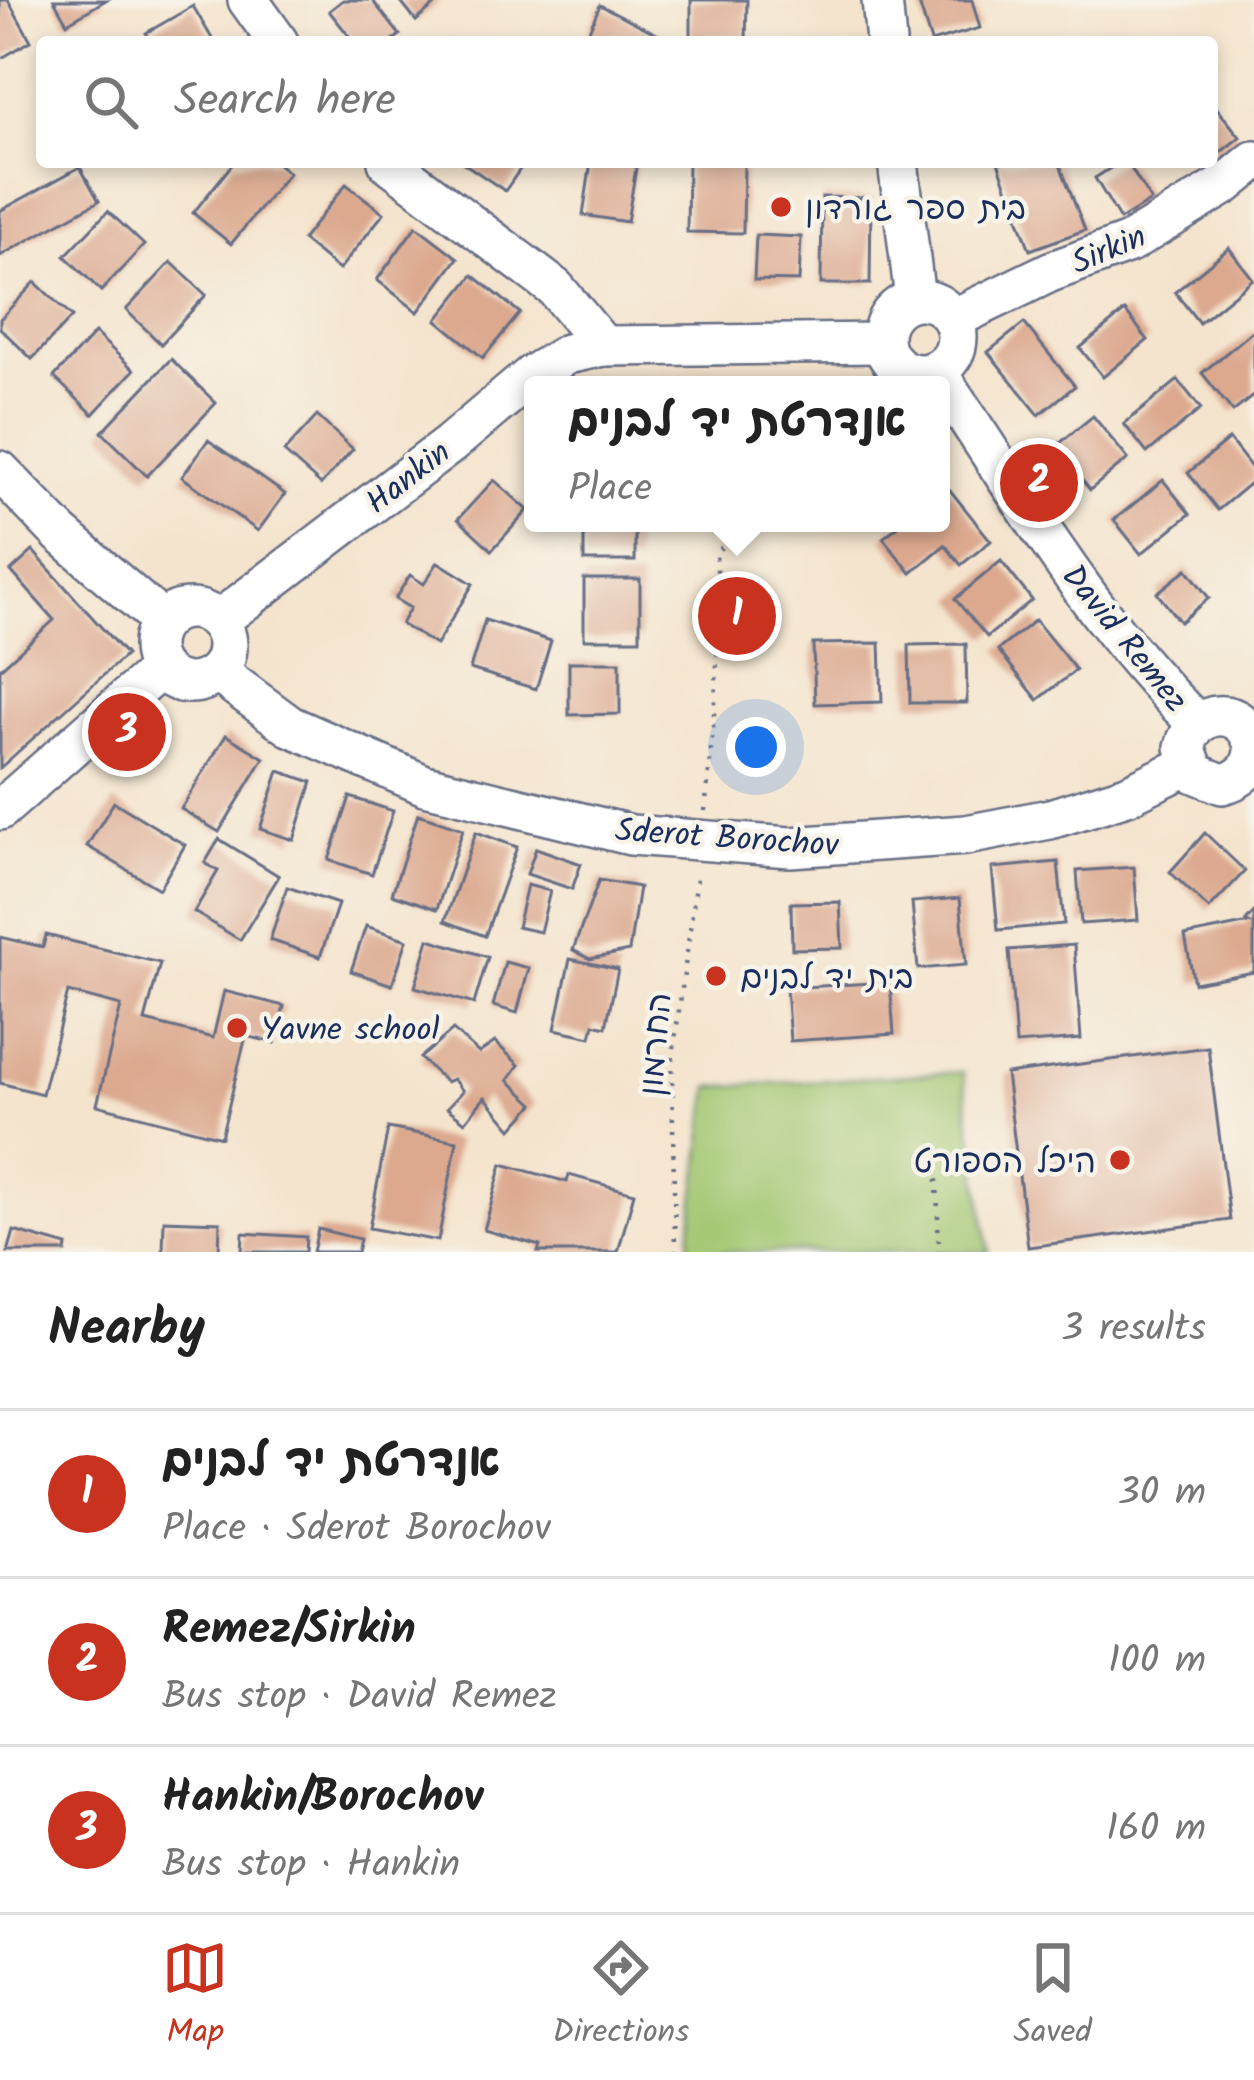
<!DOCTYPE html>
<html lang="en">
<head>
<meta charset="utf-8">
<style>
  body { margin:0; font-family:Kalam,"Playpen Sans Hebrew",sans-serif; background:#f2f2f2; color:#222 }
  .you { position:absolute; left:756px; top:747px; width:42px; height:42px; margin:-30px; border:9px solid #fff; border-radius:50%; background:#1a73e8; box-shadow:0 0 0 18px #1a73e833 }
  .badge { display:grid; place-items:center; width:78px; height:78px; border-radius:50%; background:#c8321e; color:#fff; font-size:39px; font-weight:700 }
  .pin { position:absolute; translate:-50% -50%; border:6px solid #fff; box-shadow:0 3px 12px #0006 }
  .popup { position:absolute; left:524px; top:376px; width:426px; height:156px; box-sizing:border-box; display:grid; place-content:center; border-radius:12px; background:#fff; filter:drop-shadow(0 3px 9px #0005); font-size:39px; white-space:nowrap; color:#767676 }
  .popup b { font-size:45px; color:#222 }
  .popup::after { content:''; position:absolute; left:50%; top:100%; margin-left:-24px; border:24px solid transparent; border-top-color:#fff }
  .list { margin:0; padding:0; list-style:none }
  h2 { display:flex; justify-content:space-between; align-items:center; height:156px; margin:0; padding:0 48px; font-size:51px }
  h2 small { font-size:39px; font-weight:400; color:#767676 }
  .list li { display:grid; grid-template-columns:78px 1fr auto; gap:36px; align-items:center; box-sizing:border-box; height:168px; padding:0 48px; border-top:3px solid #e0e0e0 }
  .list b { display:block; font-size:45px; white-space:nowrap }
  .list p { margin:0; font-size:39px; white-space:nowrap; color:#767676 }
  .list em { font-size:39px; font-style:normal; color:#767676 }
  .icon { flex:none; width:66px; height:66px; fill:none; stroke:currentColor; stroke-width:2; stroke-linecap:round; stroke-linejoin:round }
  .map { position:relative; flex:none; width:1254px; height:1252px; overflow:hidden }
  .search { position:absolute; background:#fff; box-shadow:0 6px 18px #0003; left:36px; right:36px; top:36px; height:132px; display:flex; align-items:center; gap:30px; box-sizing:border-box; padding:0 42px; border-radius:12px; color:#767676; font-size:45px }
  .sheet { height:660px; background:#fff }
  nav { display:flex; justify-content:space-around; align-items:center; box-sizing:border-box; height:168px; border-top:3px solid #e0e0e0; background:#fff; font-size:33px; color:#767676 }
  nav a { display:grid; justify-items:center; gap:6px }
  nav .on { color:#c8321e }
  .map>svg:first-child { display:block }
  .green { fill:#a1c670; stroke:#5e7a67; stroke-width:3 }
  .building { fill:#dca98f }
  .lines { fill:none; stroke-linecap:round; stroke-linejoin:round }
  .minor-casing { stroke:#676e85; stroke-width:44 }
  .path { stroke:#676e85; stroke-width:4.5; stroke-dasharray:3 9; stroke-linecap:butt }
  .minor { stroke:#fff; stroke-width:39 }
  .poi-dot { fill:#c8321e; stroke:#f7f3e8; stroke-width:4.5 }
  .labels { text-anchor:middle; stroke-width:9; stroke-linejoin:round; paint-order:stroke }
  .poi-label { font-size:33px; fill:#1b2f5e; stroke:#f7f3e8; text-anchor:start }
  .street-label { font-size:33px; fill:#1b2f5e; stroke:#f7f3e8 }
</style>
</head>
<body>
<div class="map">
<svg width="1254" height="1252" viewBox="0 0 1254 1252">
  <rect width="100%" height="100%" fill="#f7f3e8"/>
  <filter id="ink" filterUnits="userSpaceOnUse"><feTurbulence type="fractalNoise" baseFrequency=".00833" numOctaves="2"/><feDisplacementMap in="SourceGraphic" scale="24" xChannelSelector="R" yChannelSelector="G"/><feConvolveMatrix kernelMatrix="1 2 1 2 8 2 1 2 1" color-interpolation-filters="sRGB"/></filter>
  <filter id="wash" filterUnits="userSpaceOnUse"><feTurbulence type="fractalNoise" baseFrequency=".004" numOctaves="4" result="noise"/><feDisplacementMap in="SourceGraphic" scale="48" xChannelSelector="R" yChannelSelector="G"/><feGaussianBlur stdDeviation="2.7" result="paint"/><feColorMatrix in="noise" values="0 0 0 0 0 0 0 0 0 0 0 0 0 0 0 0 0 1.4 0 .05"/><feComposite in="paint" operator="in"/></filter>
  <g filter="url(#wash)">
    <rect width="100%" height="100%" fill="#f4e4cd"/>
    <!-- green -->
    <path class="green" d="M963,1072l26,180h-301l22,-165z"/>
    <g id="blocks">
      <!-- building -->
      <g class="building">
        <path d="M0,0h8l23,41 -31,18z"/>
        <path d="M54,0h52l-39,23z"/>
        <path d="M343,0h29l28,35 -9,7h-37l-25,-31z"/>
        <path d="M399,0h42l-25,21z"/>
        <path d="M691,0h56l-1,42h-55z"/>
        <path d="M918,0h54l8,28 -49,14z"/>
        <path d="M600,5l73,37h-89z"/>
        <path d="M193,6l21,36h-63l-5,-9z"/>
        <path d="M1212,102l28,35 -28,22z"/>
        <path d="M234,162h42l13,11 -58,71 -38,-31z"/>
        <path d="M462,162h63l-20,29z"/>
        <path d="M591,162h46l-10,60 -44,-7z"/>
        <path d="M688,162h56l-1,71 -56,-1z"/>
        <path d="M998,162h61l26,68 -55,20z"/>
        <path d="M1120,162h7l24,39 -31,19 -25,-42z"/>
        <path d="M80,167l19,34 -99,55v-45z"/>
        <path d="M346,184l38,29 -45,57 -37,-30z"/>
        <path d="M822,197l49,1 -1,86h-49z"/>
        <path d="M108,211l36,34 -43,46 -36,-35z"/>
        <path d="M416,226l42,32 -40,54 -41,-32z"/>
        <path d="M756,235l45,2 -2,44 -45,-1z"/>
        <path d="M1229,248l24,31 -54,44 -24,-31z"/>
        <path d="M171,262l35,33 -45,49 -35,-34z"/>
        <path d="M473,275l47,38 -37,45 -46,-38z"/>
        <path d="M35,282l37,35 -40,42 -32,-31v-9z"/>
        <path d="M1125,311l23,29 -45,37 -23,-29z"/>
        <path d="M1024,323l51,63 -36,29 -51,-63z"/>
        <path d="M1254,330v65l-21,17 -31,-39z"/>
        <path d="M95,333l39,37 -41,44 -39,-37z"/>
        <path d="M171,359l45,44 -69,73 -45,-44z"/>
        <path d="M1178,380l23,29 -54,44 -23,-29z"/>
        <path d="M317,416l36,33 -32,36 -37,-33z"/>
        <path d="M1093,416l35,43 -38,31 -35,-43z"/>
        <path d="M1229,439l25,32v9l-36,30 -30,-37z"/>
        <path d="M208,440l77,54 -27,37 -76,-54z"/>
        <path d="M941,479l50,62 -30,24 -16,-20 -34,28 -28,-35 19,-15h39z"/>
        <path d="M494,480l34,30 -36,40 -34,-31z"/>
        <path d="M1163,480l27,34 -49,40 -27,-34z"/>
        <rect x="584" y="523" width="51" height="38"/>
        <path d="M33,551l93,104 -126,113v-99l54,-49 -43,-49z"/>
        <path d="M1001,561l31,39 -45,37 -32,-38z"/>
        <path d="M438,562l35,22 -37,61 -35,-21 9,-16 -15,-9 15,-24 14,9z"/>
        <path d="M1187,569l22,29 -29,24 -23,-29z"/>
        <rect x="584" y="579" width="56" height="60"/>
        <path d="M485,620l66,21 -15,48 -66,-20z"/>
        <path d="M1035,620l41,50 -38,30 -40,-50z"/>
        <path d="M880,643l2,59 -67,2 -2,-60z"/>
        <path d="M966,644l1,59h-57l-1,-58z"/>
        <path d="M569,662h51v52l-51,1z"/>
        <path d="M226,735l38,23 -45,74 -38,-23z"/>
        <path d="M279,771l33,11 -18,58 -34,-11z"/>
        <path d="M350,797l43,14 -21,63 -43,-14z"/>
        <path d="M114,802l71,43 -26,44 -72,-43z"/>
        <path d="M418,814l45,15 -26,80 -45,-15z"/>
        <path d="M476,832l41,15 -32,89 -40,-15z"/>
        <path d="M1205,833l40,38 -36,38 -39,-37z"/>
        <path d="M219,839l60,37 -39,64 -46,-28 24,-41 -13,-8z"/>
        <path d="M536,848l45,16 -9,25 -45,-15z"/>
        <path d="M1058,862l6,62 -66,6 -6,-62z"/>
        <path d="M1134,867l4,53 -57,4 -4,-53z"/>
        <path d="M599,880l40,7 -10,64 -39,8 -17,-9z"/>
        <path d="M527,885l23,6 -10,41 -23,-5z"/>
        <path d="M287,887l51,17 -18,53 -50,-17z"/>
        <path d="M960,898l6,67 -48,4 -6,-67z"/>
        <path d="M840,902l2,46 -50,1 -1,-46z"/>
        <path d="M1254,912v60l-60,11 -9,-47 64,-13 -3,-2z"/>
        <path d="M366,926l41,14 -15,45 -41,-14z"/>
        <path d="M46,935l114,28 -15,58 68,17 11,-47 60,15 -9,37 -29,-7 -25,101 -124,-32 24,-99 -53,-14 -26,102 -42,-11v-146l43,10z"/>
        <path d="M429,939l59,18 -14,47 -59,-17z"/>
        <path d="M1074,945l7,94 -65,5 -7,-94z"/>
        <path d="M570,959l48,10 -12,58 -12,-3 -3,13 -36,-8z"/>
        <path d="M505,962l24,6 -12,45 -24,-7z"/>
        <path d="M890,982l4,52 -104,7 -4,-53z"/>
        <path d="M453,1030l26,23 16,-11 24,23 -11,15 26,24 -22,25 -27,-32 -20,25 -18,-14 16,-17 -10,-12 -7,3 -26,-24z"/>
        <path d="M1208,1047l22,173 -202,27 -22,-173z"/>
        <path d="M388,1128l69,13 -19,100 -69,-13z"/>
        <path d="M502,1164l65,18 2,-7 65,18 -16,59h-80l2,-6 -56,-16z"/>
        <path d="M164,1220l56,2 -1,30h-56z"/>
        <path d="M318,1229l42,10 -3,13h-44z"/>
        <path d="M14,1231l53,15 -1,6h-58z"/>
        <path d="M243,1233l63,4 -1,15h-63z"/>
      </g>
    </g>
  </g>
  <g filter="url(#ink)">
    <use href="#blocks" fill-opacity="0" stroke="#676e85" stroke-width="3"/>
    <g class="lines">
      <!-- minor casing -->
      <g class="minor-casing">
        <g id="minor">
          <path d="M248,0l30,42"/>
          <path d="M882,0l4,42"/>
          <path d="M388,162l167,126 48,58"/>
          <path d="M898,162l17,137"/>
          <circle cx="920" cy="337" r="37"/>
          <path d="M953,319l97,-47 79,-29 97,-59 28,-23"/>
          <path d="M935,370c83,121 156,251 262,353"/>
          <path d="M0,471l60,62 102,88"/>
          <circle cx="190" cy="646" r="37"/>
          <path d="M218,621l231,-176 83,-70 35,-21 36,-8 280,-3"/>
          <path d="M217,672l73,54 135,59 206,50 159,12 176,-12 84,-16 77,-24 62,-30"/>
          <path d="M1254,746c-10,-42 -59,-39 -69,1l10,26 27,11c18,-4 30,-14 32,-33"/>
          <path d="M0,810l160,-141"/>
        </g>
      </g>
      <!-- path -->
      <g class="path">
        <path d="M705,811c9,-87 17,-172 11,-259l32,-29"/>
        <path d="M937,1179l2,73"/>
        <path d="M675,1252l-3,-190 26,-192"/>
      </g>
      <!-- minor -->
      <use href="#minor" class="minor"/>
    </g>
  </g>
  <!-- markers -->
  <g class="poi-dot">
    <circle cx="781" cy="207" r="12"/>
    <circle cx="716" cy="976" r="12"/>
    <circle cx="237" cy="1028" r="12"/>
    <circle cx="1120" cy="1160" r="12"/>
  </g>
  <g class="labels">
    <!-- poi labels -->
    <g class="poi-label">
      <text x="805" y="219">בית ספר גורדון</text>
      <text x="740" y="988">בית יד לבנים</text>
      <text x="261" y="1040">Yavne school</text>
      <text x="1096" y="1172" text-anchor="end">היכל הספורט</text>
    </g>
    <!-- street labels -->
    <g class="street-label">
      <text transform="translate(1108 248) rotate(-23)" y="12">Sirkin</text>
      <text transform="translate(407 476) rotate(-38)" y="12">Hankin</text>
      <text transform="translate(1126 637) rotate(51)" y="12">David Remez</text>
      <text transform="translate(727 836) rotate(4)" y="12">Sderot Borochov</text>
      <text transform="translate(654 1044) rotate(-85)" y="12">החרמון</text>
    </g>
  </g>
</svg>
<div class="you"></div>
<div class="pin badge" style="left:737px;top:616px">1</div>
<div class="popup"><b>אנדרטת יד לבנים</b>Place</div>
<div class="pin badge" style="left:1039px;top:483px">2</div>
<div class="pin badge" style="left:127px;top:732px">3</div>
<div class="search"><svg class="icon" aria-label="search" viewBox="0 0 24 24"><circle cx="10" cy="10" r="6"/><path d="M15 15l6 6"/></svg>Search here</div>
</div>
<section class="sheet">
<h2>Nearby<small>3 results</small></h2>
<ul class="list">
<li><span class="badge">1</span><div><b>אנדרטת יד לבנים</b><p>Place · Sderot Borochov</p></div><em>30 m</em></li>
<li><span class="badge">2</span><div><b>Remez/Sirkin</b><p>Bus stop · David Remez</p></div><em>100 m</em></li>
<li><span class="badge">3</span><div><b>Hankin/Borochov</b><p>Bus stop · Hankin</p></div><em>160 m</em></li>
</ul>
</section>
<nav>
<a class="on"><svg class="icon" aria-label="map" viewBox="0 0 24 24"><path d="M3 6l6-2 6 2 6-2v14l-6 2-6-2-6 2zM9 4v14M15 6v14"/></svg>Map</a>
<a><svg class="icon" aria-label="directions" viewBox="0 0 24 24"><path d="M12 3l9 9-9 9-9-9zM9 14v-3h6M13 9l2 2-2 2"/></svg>Directions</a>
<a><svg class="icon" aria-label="saved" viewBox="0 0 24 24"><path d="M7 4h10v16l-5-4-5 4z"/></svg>Saved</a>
</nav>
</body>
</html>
